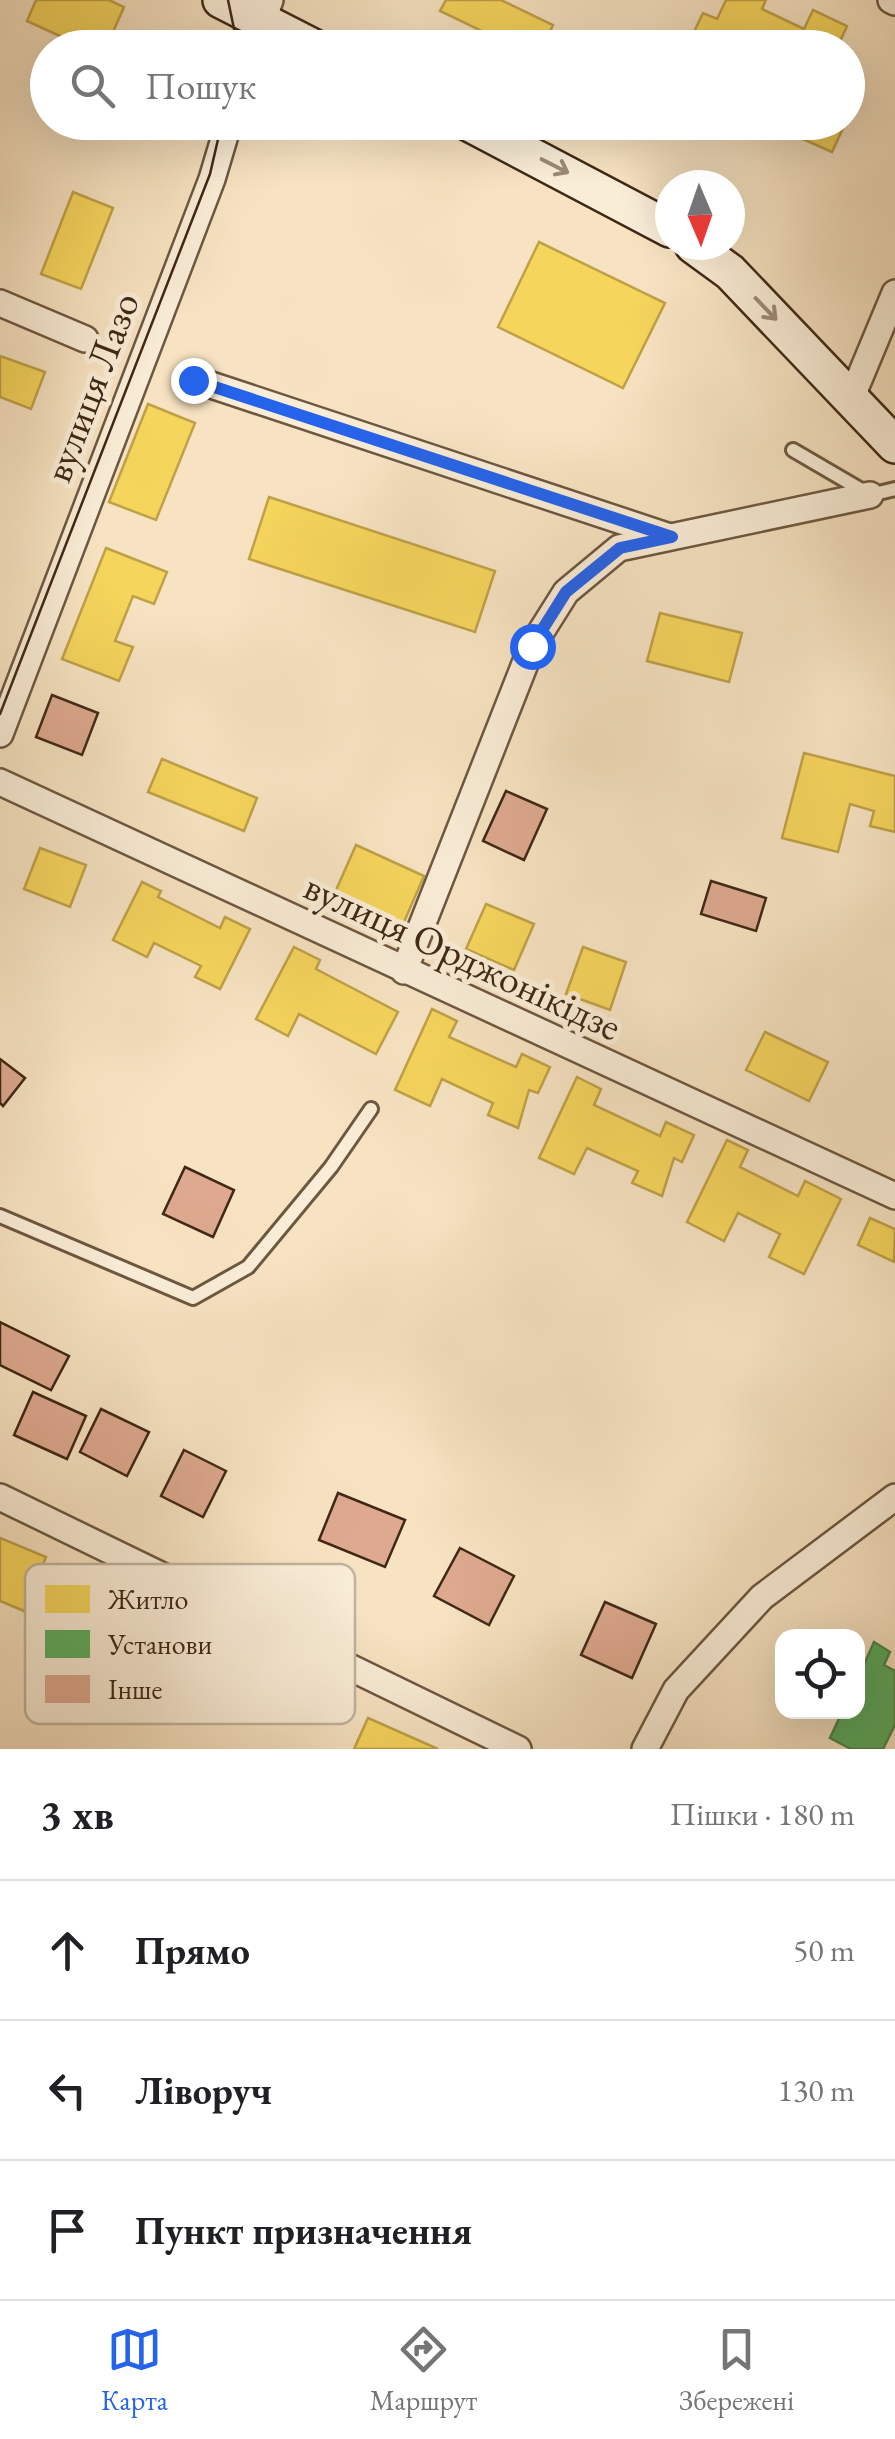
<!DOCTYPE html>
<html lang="uk">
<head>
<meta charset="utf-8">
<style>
  body { margin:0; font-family:"EB Garamond",serif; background:#f2f2f2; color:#202124 }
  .controls { position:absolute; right:30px; bottom:30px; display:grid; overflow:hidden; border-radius:20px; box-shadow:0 10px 40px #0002 }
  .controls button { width:90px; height:90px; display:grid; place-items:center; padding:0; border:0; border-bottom:2px solid #e0e0e0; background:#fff; color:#202124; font:50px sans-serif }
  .compass { position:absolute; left:655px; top:170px; width:90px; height:90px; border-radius:50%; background:#fff; box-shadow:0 10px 40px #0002; rotate:178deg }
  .stop { position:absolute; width:30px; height:30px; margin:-22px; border:8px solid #2563eb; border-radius:50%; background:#fff }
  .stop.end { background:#2563eb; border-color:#fff; box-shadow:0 2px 10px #0008 }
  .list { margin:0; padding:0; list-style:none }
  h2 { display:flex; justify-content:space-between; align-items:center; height:130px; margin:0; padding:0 40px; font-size:42px }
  h2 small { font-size:32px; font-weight:400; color:#757577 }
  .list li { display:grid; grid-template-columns:65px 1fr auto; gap:30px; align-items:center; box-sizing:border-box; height:140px; padding:0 40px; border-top:2px solid #e0e0e0 }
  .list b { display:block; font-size:38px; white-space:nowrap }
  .list em { font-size:32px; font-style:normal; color:#757577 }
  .icon { flex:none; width:55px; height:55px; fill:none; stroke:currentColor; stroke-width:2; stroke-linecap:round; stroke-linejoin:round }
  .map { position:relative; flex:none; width:895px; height:1749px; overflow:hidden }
  .search { position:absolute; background:#fff; box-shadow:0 10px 40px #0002; left:30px; right:30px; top:30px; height:110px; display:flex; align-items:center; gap:25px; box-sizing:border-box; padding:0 35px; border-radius:55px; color:#757577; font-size:38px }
  .sheet { height:550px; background:#fff }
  nav { display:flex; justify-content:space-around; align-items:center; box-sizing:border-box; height:140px; border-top:2px solid #e0e0e0; background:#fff; font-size:28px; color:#757577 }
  nav a { display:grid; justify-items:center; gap:5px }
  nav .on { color:#2563eb }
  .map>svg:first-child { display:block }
  .homes { fill:#f6d55c; stroke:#bfa147; stroke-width:2.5 }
  .public { fill:#5aae61; stroke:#52864a; stroke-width:2.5 }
  .building { fill:#dea990; stroke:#3f2815; stroke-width:2.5 }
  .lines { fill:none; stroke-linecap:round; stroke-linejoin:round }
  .lane-casing { stroke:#6d5740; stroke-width:18 }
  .street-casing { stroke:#6d5740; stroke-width:30 }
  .secondary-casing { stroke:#3f2815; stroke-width:40 }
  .lane { stroke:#faedd7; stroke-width:12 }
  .street { stroke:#faedd7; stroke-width:25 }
  .secondary { stroke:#faedd7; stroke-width:35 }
  .tram { stroke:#3f2815; stroke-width:2.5 }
  .oneway { stroke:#9c8a76 }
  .route { stroke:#2563eb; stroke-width:12 }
  .labels { text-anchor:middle; stroke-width:10; stroke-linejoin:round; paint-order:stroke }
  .street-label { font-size:40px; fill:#3f2815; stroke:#faedd7 }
  .key { fill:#faedd7; stroke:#c2b29d; stroke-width:2.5 }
  .key-label { font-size:28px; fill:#3f2815 }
</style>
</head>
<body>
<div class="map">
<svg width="895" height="1749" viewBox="0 0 895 1749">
  <rect width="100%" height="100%" fill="#f7e3c2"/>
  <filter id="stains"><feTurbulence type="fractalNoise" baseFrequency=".002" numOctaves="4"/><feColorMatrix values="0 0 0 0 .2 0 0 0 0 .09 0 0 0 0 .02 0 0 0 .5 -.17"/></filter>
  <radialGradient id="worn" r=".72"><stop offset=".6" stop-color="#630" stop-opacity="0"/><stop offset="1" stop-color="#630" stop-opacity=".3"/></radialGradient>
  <!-- homes -->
  <g class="homes">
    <path d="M36,0h73l15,7 -18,41h-20l-59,-27z"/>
    <path d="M446,0h55l52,25 -11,23h-25l-77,-37z"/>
    <path d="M726,0h40l-4,9 42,20 9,-19 34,16 -10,22h-126l-20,-10 12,-25 14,6z"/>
    <path d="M582,32l33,16h-40z"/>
    <path d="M802,122h39l4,2 -13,28 -36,-16z"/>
    <path d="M73,192l40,16 -32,81 -40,-15z"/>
    <path d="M539,242l126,61 -42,85 -125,-61z"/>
    <path d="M0,356l45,16 -14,37 -31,-12z"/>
    <path d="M148,404l47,19 -39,97 -47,-18z"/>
    <path d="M269,497l226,74 -20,61 -226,-73z"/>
    <path d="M106,548l61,24 -13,32 -21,-8 -18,45 18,6 -14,34 -57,-22z"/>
    <path d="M660,613l82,20 -13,49 -82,-21z"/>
    <path d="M804,753l91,23v56l-25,-6 4,-15 -24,-7 -12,48 -56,-14z"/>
    <path d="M162,759l95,39 -13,33 -96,-39z"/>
    <path d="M356,845l68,31 -27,62 -69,-30z"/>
    <path d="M40,848l46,17 -16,42 -46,-18z"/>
    <path d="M142,882l19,9 -3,6 62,31 5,-11 25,12 -30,60 -25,-12 6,-11 -47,-23 -7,14 -34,-17z"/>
    <path d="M486,904l48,20 -20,46 -48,-21z"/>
    <path d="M294,947l26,13 -4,9 82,43 -22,42 -77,-40 -11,22 -32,-17z"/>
    <path d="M583,947l43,15 -16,48 -44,-16z"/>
    <path d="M432,1009l25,12 -8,16 67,30 6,-13 28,13 -12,26 -9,-3 -11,38 -30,-13 5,-12 -51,-24 -12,27 -35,-16z"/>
    <path d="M765,1032l63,30 -19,39 -63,-31z"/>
    <path d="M577,1077l24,12 -7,16 66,31 6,-14 28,13 -12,27 -8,-4 -12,38 -30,-13 6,-12 -51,-23 -13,26 -35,-16z"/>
    <path d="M727,1140l21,10 -8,17 58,29 7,-15 36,18 -37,75 -35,-17 11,-23 -42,-21 -14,28 -37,-19z"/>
    <path d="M870,1218l25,11 -1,33 -36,-17z"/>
    <path d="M0,1538l46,19 -22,54 -24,-10z"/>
    <path d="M368,1718l70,31h-84z"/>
  </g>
  <!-- public -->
  <path class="public" d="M874,1642l16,10 -6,13 11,6v54l-12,24h-32l-21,-11 12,-26h16v-34z"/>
  <!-- building -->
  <g class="building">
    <path d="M52,695l46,18 -16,42 -46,-18z"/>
    <path d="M506,791l41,18 -23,51 -41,-19z"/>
    <path d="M711,881l55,17 -10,33 -55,-17z"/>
    <path d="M0,1059l25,19 -22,28 -3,-3z"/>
    <path d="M185,1167l49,23 -21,47 -50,-23z"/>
    <path d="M0,1322l69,34 -18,34 -51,-25z"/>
    <path d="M33,1392l53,24 -19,43 -53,-24z"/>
    <path d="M101,1409l48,23 -22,44 -47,-24z"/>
    <path d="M184,1450l42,21 -23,46 -42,-21z"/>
    <path d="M338,1493l67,27 -20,47 -66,-27z"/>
    <path d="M460,1548l54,28 -25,49 -55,-29z"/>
    <path d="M605,1602l51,22 -24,54 -51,-23z"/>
  </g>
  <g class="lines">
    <!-- lane casing -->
    <g class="lane-casing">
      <g id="lane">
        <path d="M793,450l77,45 25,-6"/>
        <path d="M0,1216l193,82 55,-31 83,-100 40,-58"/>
      </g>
    </g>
    <!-- street casing -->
    <g class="street-casing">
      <g id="street">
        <path d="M891,0l4,2"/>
        <path d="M253,48l17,-48"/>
        <path d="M0,303l85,36"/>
        <path d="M193,379l474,157"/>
        <path d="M850,401l45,-108"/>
        <path d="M0,734l212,-555 17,-57"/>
        <path d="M0,782l895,414"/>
        <path d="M404,971l128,-325 34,-54 53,-44 251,-53"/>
        <path d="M0,1497l518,252"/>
        <path d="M645,1749l31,-59 86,-93 133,-100"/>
      </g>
    </g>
    <!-- secondary casing -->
    <g class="secondary-casing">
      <g id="secondary">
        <path d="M221,0l94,48"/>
        <path d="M467,122l203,107"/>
        <path d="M693,245l37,27 165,173"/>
      </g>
    </g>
    <!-- lane -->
    <use href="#lane" class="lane"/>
    <!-- street -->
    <use href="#street" class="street"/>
    <!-- secondary -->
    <use href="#secondary" class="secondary"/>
    <!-- tram -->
    <g class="tram">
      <path d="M228,0l10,48"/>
      <path d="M0,714l210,-540 12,-52"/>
    </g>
  </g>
  <!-- one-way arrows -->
  <defs><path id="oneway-shaft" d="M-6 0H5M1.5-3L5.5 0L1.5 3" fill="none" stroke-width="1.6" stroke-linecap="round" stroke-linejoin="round" transform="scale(2.5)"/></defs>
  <g class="oneway">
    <use href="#oneway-shaft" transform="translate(555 166) rotate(27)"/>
    <use href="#oneway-shaft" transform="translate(766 309) rotate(46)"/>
  </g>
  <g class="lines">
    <!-- route -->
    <path class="route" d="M193,380l479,157 -52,11 -54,44 -34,54"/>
  </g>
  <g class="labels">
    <!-- street labels -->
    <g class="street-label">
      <text transform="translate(91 387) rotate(-69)" y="14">вулиця Лазо</text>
      <text transform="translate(463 956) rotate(25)" y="14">вулиця Орджонікідзе</text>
    </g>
  </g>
  <!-- legend -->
  <rect x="25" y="1564" width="330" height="160" rx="15" class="key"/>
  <rect x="45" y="1585" width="45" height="28" fill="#f6d55c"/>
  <rect x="45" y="1630" width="45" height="28" fill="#5aae61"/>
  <rect x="45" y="1675" width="45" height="28" fill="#dea990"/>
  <g class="key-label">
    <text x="108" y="1609">Житло</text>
    <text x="108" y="1654">Установи</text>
    <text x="108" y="1699">Інше</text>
  </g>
  <rect width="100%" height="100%" filter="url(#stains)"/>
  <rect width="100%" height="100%" fill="url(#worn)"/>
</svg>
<div class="controls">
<button><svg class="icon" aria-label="locate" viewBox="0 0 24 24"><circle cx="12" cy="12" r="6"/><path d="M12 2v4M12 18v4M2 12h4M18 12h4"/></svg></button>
</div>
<svg class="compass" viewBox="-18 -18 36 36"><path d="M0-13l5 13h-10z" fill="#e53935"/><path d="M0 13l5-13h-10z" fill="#757577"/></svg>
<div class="stop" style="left:532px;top:646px"></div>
<div class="stop end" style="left:193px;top:380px"></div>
<div class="search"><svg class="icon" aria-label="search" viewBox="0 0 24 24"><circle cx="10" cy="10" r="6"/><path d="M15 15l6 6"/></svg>Пошук</div>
</div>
<section class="sheet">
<h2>3 хв<small>Пішки · 180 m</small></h2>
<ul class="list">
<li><svg class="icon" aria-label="ahead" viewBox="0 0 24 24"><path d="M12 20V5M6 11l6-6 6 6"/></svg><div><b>Прямо</b></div><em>50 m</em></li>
<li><svg class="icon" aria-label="left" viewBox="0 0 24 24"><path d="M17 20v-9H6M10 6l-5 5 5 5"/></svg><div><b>Ліворуч</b></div><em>130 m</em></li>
<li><svg class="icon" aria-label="arrive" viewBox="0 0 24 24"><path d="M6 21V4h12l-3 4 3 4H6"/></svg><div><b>Пункт призначення</b></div></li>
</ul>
</section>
<nav>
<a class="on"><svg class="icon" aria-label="map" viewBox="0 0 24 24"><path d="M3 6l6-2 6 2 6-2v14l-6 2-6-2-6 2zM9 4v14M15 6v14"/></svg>Карта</a>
<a><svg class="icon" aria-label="directions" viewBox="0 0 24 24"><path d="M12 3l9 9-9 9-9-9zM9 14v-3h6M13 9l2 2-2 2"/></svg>Маршрут</a>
<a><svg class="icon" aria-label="saved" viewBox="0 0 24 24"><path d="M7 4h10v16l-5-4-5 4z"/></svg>Збережені</a>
</nav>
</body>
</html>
